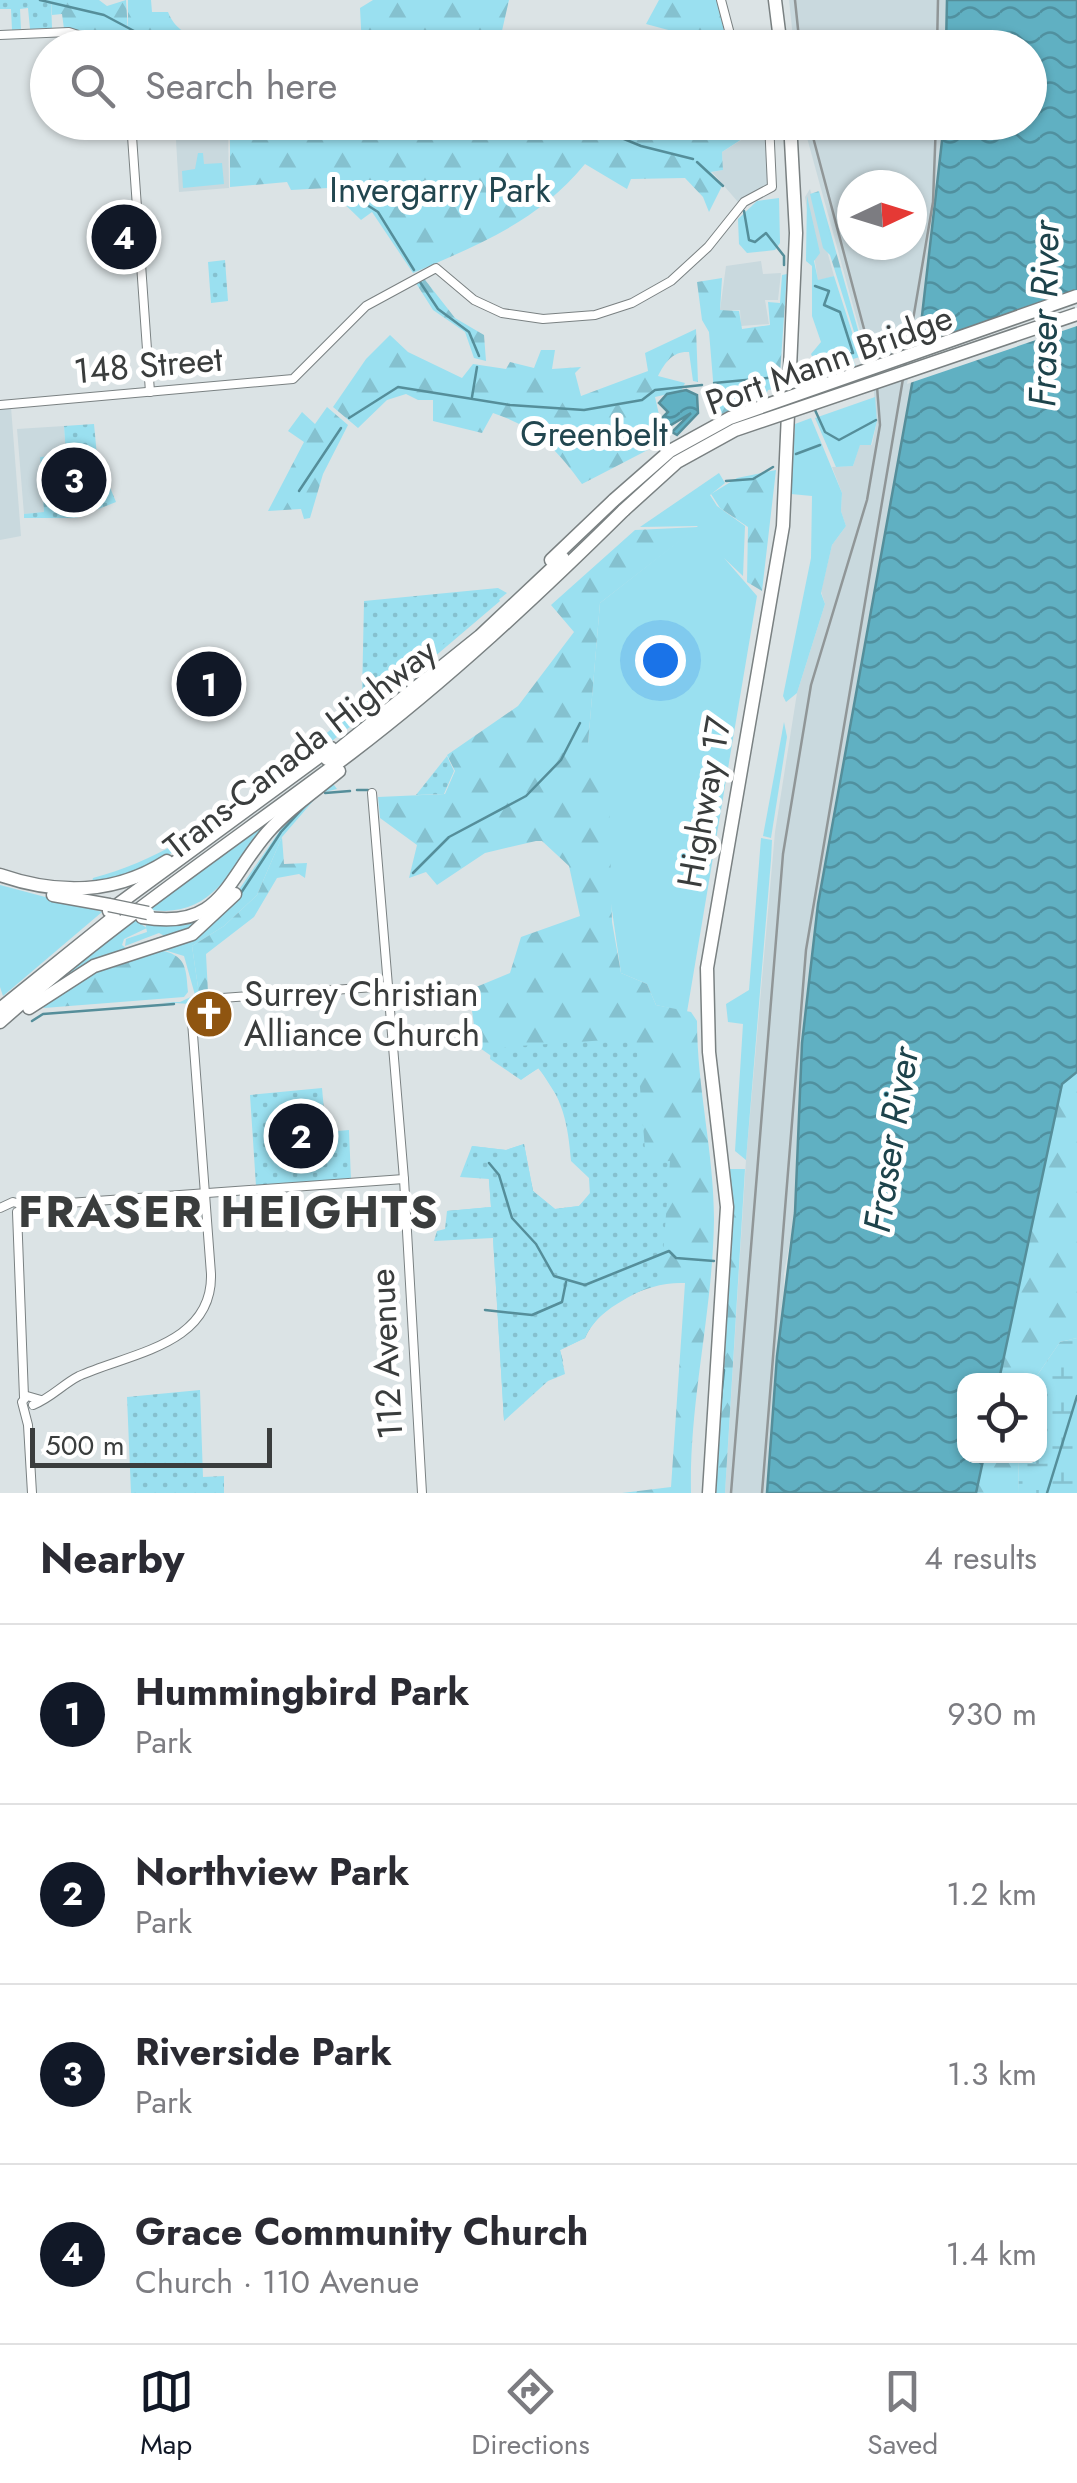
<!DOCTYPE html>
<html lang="en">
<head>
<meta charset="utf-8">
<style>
  body { margin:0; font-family:Jost,sans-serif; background:#f7f7f7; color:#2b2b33 }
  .controls { position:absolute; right:30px; bottom:30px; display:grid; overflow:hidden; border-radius:20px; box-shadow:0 2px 8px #0004 }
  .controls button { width:90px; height:90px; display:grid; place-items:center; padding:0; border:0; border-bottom:2px solid #e1e1e2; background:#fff; color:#2b2b33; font:50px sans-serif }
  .compass { position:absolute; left:837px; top:170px; width:90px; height:90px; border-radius:50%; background:#fff; box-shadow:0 2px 8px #0004; rotate:86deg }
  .scale { position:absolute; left:30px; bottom:25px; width:242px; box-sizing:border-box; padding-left:10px; border:5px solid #3a3d3d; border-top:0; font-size:28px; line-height:35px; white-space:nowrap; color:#3a3d3d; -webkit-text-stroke:8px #fff; paint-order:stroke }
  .you { position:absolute; left:660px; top:660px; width:35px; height:35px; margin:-25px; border:8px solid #fff; border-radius:50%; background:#1a73e8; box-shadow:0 0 0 15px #1a73e833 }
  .badge { display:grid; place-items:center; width:65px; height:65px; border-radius:50%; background:#111827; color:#fff; font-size:32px; font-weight:700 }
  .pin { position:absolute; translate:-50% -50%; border:5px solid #fff; box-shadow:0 2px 10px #0006 }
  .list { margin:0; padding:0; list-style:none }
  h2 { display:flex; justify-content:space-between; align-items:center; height:130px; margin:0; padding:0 40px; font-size:42px }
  h2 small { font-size:32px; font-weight:400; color:#7c7c81 }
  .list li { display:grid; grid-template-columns:65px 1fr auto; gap:30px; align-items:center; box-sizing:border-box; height:180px; padding:0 40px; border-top:2px solid #e1e1e2 }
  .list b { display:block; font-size:38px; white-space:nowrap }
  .list p { margin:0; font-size:32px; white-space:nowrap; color:#7c7c81 }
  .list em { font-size:32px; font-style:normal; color:#7c7c81 }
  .icon { flex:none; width:55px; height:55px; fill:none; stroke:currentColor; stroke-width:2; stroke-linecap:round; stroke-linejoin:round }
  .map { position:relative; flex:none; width:1077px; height:1493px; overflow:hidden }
  .search { position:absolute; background:#fff; box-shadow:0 2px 8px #0004; left:30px; right:30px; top:30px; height:110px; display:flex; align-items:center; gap:25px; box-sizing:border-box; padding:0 35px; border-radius:55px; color:#7c7c81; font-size:38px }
  .sheet { height:850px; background:#fff }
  nav { display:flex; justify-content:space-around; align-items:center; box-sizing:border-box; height:140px; border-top:2px solid #e1e1e2; background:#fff; font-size:28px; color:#7c7c81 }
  nav a { display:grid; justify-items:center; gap:5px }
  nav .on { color:#111827 }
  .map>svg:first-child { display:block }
  .built { fill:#c9d9de; fill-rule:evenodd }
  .grass { fill:#9ae0f0 }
  .forest { fill:url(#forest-firs) }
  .wetland { fill:url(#wetland-marsh) }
  .park { fill:url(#park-dots) }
  .water { fill:url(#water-waves); stroke:#558e9a; stroke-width:2.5 }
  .pier { fill:#dbe3e5 }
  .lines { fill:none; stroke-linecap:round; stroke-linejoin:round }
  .stream { stroke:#558e9a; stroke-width:2.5 }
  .secondary-casing { stroke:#7a8182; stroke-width:10 }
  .highway-casing { stroke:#7a8182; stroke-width:15 }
  .secondary { stroke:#fff; stroke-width:8 }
  .highway { stroke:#fff; stroke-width:12 }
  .rail { stroke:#909697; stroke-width:2.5 }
  .highway-bridge-casing { stroke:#7a8182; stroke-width:15; stroke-linecap:butt }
  .highway-bridge { stroke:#fff; stroke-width:12 }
  .labels { text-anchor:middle; stroke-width:10; stroke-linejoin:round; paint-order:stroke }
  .park-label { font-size:35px; fill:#21464f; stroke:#fff }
  .street-label { font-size:35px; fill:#3a3d3d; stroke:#fff }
  .poi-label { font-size:35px; fill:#3a3d3d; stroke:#fff; text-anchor:start }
  .water-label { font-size:38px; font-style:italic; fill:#1d434b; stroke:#fff }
  .district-label { font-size:45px; font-weight:bold; letter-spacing:2.5px; fill:#3a3d3d; stroke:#fff }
</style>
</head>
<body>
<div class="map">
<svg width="1077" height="1493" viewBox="0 0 1077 1493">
  <defs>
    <pattern id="forest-firs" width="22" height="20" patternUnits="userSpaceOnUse" patternTransform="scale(2.5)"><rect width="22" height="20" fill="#9ae0f0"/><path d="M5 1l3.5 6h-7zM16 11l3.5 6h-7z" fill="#85c1cf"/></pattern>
    <pattern id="wetland-marsh" width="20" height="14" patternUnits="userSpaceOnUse" patternTransform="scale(2.5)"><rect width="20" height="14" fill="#9ae0f0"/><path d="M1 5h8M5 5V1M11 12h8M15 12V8" fill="none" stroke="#85c1cf"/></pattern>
    <pattern id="park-dots" width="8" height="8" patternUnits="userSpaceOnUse" patternTransform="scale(2.5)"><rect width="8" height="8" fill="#9ae0f0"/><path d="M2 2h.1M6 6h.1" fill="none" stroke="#85c1cf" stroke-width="1.8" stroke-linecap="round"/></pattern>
    <pattern id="water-waves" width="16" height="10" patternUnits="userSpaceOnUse" patternTransform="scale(2.5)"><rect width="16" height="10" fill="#60b0c2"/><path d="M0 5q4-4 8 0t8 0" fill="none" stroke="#50909f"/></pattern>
  </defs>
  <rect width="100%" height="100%" fill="#dbe3e5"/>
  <!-- built -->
  <g class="built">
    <path d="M789,0h158l-1,47h-152z"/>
    <path d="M175,123h38l15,6 1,59 -50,4z"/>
    <path d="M803,123h141l-26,228 -91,495 -20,146 -12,221 -11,61 -1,62 -6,20 -10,137h-42l21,-333 29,-328 22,-139 28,-89 -4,-13 11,-46 14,-19 -5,-15 1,-18 -10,-26 21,-1 7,-22 12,1 5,-24 -5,-46zM852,185h60v60h-60z"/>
    <path d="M764,126l5,58 -31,18 -26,-30 11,-2 -1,-18z"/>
    <path d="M810,189l24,87 -16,5 -13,-84z"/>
    <path d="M761,261l2,13 18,-1 -3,27h-13l4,24 -28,2 -1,-16h-20l6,-44z"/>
    <path d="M11,407l10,129 -21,4v-132z"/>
    <path d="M64,426l2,29 -26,2 4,56 -20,1 -7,-85z"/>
  </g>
  <!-- grass -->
  <g class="grass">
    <path d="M198,153h5l1,11 18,-1 2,21 -41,4 -1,-17 13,-2z"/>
    <path d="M807,196l13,57 -6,8 4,19 16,-4 26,81 -7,2 3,8 -38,3 -7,-16 10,-12 -9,-26v-50l-6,-5z"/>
    <path d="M779,198l1,45 -5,7 -28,3 -8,-9 -1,-25 19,-18z"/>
    <path d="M875,397l2,24 -6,24h-11l-7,21 -17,1 -21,-49z"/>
    <path d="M811,418l31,75 -1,18 5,15 -14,19 -11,48 4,11 -28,89 -11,9 -3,-6 28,-138 1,-62 -21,-2 4,-70z"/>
    <path d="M719,473l6,10 -15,12 7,11 28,20 -2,50 -19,-18 33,38 -70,416 -31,-7 -9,-21 -26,-11 -33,-229 12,-141 98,-77 -58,1z"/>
    <path d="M498,597l2,4 -133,113 -1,-14h7z"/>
    <path d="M364,697v19c-83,63 -171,143 -273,169l2,-7c105,-28 187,-108 269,-174z"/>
    <path d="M784,722l3,15 -16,101 -8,-2z"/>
    <path d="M331,781l6,8 -17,4 -38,44 -25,58 -33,31 -32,20 7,48 -10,10 -27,-2h18l15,-7 -11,-39 -23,-7 45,-21 14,-11 61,-88z"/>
    <path d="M277,814c-44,43 -58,109 -131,95z"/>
    <path d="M272,834l-40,59 -31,32 -158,68 90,-74 14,9 -23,11 -2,6 5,4 32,-12 9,1 -9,-5 -34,13 1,-7 21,-7 -2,-11 53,-2z"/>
    <path d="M761,838l11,2 -1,20 -25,300 -11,-9 8,-127 -15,-2 -2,-18 23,-14z"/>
    <path d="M0,885l102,27 -99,84 -3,-9z"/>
  </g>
  <!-- forest -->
  <g class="forest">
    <path d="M51,0h48l8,6 19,-6 2,32v-32h23l1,12h16c10,24 23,18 35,35h-74l-65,-18 -2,-15 -10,1z"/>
    <path d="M373,0h136l-10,44 36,3h-173l-2,-39z"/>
    <path d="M659,0h58l8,35 10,10 -20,-4 17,6h-35l1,-9 -52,-14z"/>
    <path d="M647,122l17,14 22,-1v-12h55l2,5 22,-4 -43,28 1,18 -12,2 11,14 -13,26 -6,-15 -18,-19 -54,1 -4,10 -42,-25c-48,58 -105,80 -172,109l-41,-61 -11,8 -33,-32 -37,2 -4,-8 -57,5v-58l-14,-6z"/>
    <path d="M819,191l48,171 -3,2 -34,-109 -7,-7 -13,-54z"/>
    <path d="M787,274l-8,114 -11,2 -4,9 -48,17 -7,-84 -7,-12 -5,-38 25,-4 -2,32 19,1 3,18 28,-4 -2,-23 12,1 2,-28z"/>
    <path d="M422,276l33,42 29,17 2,26 -12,-3 -9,-26 -32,-22 -19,-30z"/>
    <path d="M696,329l2,53 -5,-1 -4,-29c-16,-1 -24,10 -31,24l27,7 -4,8 -26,6 10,44 -83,43c-25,-35 -47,-57 -89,-71l-11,20 -49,-12v-21h-15l-12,-6 -19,6 -29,28 -25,-21 33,-48 24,-24 18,17 54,26 11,-14 33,5 4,-7 24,6 7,-18h14l-3,19 29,-2 -6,6 6,23 67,-25 -3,-18z"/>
    <path d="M327,407l21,18 -25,49 -13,44 -6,1 -3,-10 -33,2 36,-69 -16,-11 14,-19 13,12z"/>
    <path d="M776,470l-14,121 -15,-9 1,-55 -28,-19 -9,-14 26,-16z"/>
    <path d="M698,527l-98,76 -12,141 20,16 4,162 9,51 26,11 9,21 35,7 6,9c0,67 17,132 17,198 -1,92 -25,182 -23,274h-69l49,-6 14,-204c-37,-2 -86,22 -100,55l-25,12 3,11 -59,58 -11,-181 -46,-27 44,-4 -2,-28 -29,-2 12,-31 34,4 18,-6 9,47 22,18 24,-3 11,-13 9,-1 -39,-91 -21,-33 -16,10 -46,-32 -8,-56 41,-17 11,-36 59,-21 -11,-50 -27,-25h-6l-51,12 -48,32 -11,-13 -17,6 8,-33 -37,-27 -2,-21 67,-3 10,-23 -8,-16 71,-49 56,-74 -23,-27 84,-75z"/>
    <path d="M282,837l2,27 23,-1 -2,15 -6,-4 -22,4 -23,39 -48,37 2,39 -9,1 -7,-48 32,-20 33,-31z"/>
    <path d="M164,951c23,6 22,19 24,41l-4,5 -140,11 -3,-4c40,-28 76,-43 123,-53z"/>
    <path d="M1077,1072v266l-17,4 -26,38h-35l63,-297z"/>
    <path d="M730,1169h15l-20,324h-9l16,-251z"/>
    <path d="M984,1456h34l1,37h-43z"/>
  </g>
  <!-- wetland -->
  <path class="wetland" d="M1077,1338v155h-58l-1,-37h22v-76h-6l26,-38z"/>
  <!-- park -->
  <g class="park">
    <path d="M0,0h51l1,28 -22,1 -2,-21 -8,1 1,20 -9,1 -1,-21h-11z"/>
    <path d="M225,260l3,41 -17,2 -3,-41z"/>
    <path d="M94,424l3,32 19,46 -40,16h-52v-4l20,-2 -4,-55 26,-2 -2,-29z"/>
    <path d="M498,588l9,5 -134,108 -11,-5 2,-95z"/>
    <path d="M192,665l37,4 3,27 -43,1 -3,-31z"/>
    <path d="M447,756l7,15 -10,23 -28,1z"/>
    <path d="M636,1038l10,124 24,-1 -9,120c-28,14 -64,28 -76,57l-25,12 5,24 -17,7 -44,40 -11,-183 -59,3 3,-10 8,-2 2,-18 44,-4 -3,-38 -22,1 6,-24 34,4 18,-6 9,47 22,18 24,-3 11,-11 -1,-17 -18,-17c-3,-37 -8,-64 -33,-93l-17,12 -31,-21 1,-11z"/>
    <path d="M322,1088l4,44 23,-2 2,50 -95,6 -6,-91z"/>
    <path d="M200,1390l3,87 21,-1v17h-93l-4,-96z"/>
  </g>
  <!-- water -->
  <g class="water">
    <path d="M947,0h130v1072l-15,12 -63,296h-35v76h20l-8,37h-209l10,-137 18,-143 7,-170 16,-139 100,-553 26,-228 86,-1v-74l-84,-1z"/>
    <path d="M686,390l11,5 1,18 -21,22 -5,-3 19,-19 -25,15 -5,-9 7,-7 -9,-9 8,-9z"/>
  </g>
  <!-- pier -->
  <path class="pier" d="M1077,293v33l-170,58 7,-36z"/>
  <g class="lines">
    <!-- stream -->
    <g class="stream">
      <path d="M40,0l64,15 62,33"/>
      <path d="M316,122l87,12 27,-12"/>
      <path d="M583,122l58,24 52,13"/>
      <path d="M697,162l26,24"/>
      <path d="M353,196l25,16 36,58"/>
      <path d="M744,211l5,29 6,2 11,-9 18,23v9"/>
      <path d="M420,282l18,27 31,23 10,24"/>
      <path d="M813,363l11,-8 29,-2 -13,-41 -16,-7 5,-14 -14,-5"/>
      <path d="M714,383l64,-6"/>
      <path d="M472,397l5,-30"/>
      <path d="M815,410l10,22 14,8 37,-20"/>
      <path d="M349,418l49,-31 112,18 74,5 58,-10 13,-10 47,-5"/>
      <path d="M796,454l24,-9"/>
      <path d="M726,481l27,-2 20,-12"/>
      <path d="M299,491l42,-63"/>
      <path d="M357,790h11"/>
      <path d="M325,793l25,-2"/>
      <path d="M413,873l36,-36 77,-41 35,-36 19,-37"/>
      <path d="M241,893l40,-61 23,-25"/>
      <path d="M32,1021l11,-7 131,-10"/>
      <path d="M489,1163l10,12 13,43 24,26 18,32 31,9 84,-34 7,7 38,3"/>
      <path d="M485,1310l47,5 30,-13 4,-20"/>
      <path d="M720,1407l4,-37"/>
      <path d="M1047,1493l30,-97"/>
    </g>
    <!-- secondary casing -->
    <g class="secondary-casing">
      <g id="secondary">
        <path d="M721,0l9,34 25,14"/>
        <path d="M0,35l69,-3 50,16"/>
        <path d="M131,122l19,270"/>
        <path d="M0,405l293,-26 73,-73 70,-38 38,32 28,13 41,6 52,-4 37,-12 39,-22 37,-34 36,-45 28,-15 -3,-65"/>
        <path d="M372,793l32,386 18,314"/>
        <path d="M195,1000l193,-14"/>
        <path d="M0,1208l13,-6 14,4 377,-27"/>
        <path d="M17,1212l7,185"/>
        <path d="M33,1405c18,-7 30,-21 46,-29 51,-23 134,-31 132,-102l-20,-266 4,-8"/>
        <path d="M32,1493l-4,-68 -6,-23 5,-6 14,4"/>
      </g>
    </g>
    <!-- highway casing -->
    <g class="highway-casing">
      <g id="highway">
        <path d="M775,0l6,48"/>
        <path d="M551,560l63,-60"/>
        <path d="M327,759l153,-123 83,-78"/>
        <path d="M0,875c58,20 114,20 167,-14"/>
        <path d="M53,895l56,10"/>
        <path d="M109,911l222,-163"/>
        <path d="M142,917c79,14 83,-35 125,-84 21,-24 48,-42 72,-62"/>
        <path d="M29,1008l65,-42 98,-32 43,-40"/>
        <path d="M0,1009l114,-92"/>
        <path d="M0,1022c110,-98 233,-180 351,-269 97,-74 186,-157 273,-243"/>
        <path d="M709,1493l18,-286 -18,-155 -2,-84 76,-442 13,-293 -6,-111"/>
      </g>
    </g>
    <!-- secondary -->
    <use href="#secondary" class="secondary"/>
    <!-- highway -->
    <use href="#highway" class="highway"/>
    <!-- rail -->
    <g class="rail">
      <path d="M795,0l5,48"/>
      <path d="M937,48l1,-48"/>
      <path d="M731,1493l52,-639 28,-169 56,-185 13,-75 -4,-51 -67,-252"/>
      <path d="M762,1493l44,-543 127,-748 3,-80"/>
    </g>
    <!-- highway-bridge casing -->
    <g class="highway-bridge-casing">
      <g id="highway-bridge">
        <path d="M614,500l56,-49 60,-33 347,-122"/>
        <path d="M624,510l53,-48 58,-32 342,-116"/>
        <path d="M109,905l39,8"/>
      </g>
    </g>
    <!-- highway-bridge -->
    <use href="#highway-bridge" class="highway-bridge"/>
  </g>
  <!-- icons -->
  <defs>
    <g id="church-disc" transform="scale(2.5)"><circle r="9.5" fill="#8f5510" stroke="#fff"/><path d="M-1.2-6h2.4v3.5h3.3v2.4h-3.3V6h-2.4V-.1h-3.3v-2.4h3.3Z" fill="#fff"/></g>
  </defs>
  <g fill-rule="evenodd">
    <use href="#church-disc" x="209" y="1014"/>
  </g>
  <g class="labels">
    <!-- park labels -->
    <g class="park-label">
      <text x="440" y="202">Invergarry Park</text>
      <text x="594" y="446">Greenbelt</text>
    </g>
    <!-- street labels -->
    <g class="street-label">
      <text transform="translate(829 360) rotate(-20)" y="12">Port Mann Bridge</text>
      <text transform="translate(148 365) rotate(-5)" y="12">148 Street</text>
      <text transform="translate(300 749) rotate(-38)" y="12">Trans-Canada Highway</text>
      <text transform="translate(704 802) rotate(-80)" y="12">Highway 17</text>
      <text transform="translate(386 1354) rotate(-93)" y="12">112 Avenue</text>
    </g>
    <!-- poi labels -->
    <g class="poi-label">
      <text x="244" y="1006">Surrey Christian<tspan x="244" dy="40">Alliance Church</tspan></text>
    </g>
    <!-- water labels -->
    <g class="water-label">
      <text transform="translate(1044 314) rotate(-89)" y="13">Fraser River</text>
      <text transform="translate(891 1140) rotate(-81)" y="13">Fraser River</text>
    </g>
    <!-- district labels -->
    <g class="district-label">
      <text x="229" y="1227">FRASER HEIGHTS</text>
    </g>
  </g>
</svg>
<div class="controls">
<button><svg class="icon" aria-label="locate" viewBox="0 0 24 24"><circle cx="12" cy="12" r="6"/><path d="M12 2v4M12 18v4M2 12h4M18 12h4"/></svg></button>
</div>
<svg class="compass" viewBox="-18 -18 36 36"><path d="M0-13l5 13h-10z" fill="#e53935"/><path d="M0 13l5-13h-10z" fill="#7c7c81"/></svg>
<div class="scale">500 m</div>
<div class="you"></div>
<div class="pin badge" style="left:209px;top:684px">1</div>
<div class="pin badge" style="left:301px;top:1136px">2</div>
<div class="pin badge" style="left:74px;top:480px">3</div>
<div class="pin badge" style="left:124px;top:237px">4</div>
<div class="search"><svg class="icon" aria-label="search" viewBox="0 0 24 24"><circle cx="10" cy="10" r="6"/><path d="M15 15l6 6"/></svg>Search here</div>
</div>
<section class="sheet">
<h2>Nearby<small>4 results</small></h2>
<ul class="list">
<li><span class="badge">1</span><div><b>Hummingbird Park</b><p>Park</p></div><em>930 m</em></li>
<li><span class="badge">2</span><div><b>Northview Park</b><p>Park</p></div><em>1.2 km</em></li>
<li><span class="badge">3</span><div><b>Riverside Park</b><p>Park</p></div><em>1.3 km</em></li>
<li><span class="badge">4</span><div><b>Grace Community Church</b><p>Church · 110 Avenue</p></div><em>1.4 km</em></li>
</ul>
</section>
<nav>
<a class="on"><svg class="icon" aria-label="map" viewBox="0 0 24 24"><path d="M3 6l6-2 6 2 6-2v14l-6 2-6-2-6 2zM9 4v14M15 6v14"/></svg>Map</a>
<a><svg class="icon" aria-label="directions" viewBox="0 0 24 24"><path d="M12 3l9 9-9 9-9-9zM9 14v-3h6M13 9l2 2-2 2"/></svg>Directions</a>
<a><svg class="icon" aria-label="saved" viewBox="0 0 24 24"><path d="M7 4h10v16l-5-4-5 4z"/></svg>Saved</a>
</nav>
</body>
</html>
